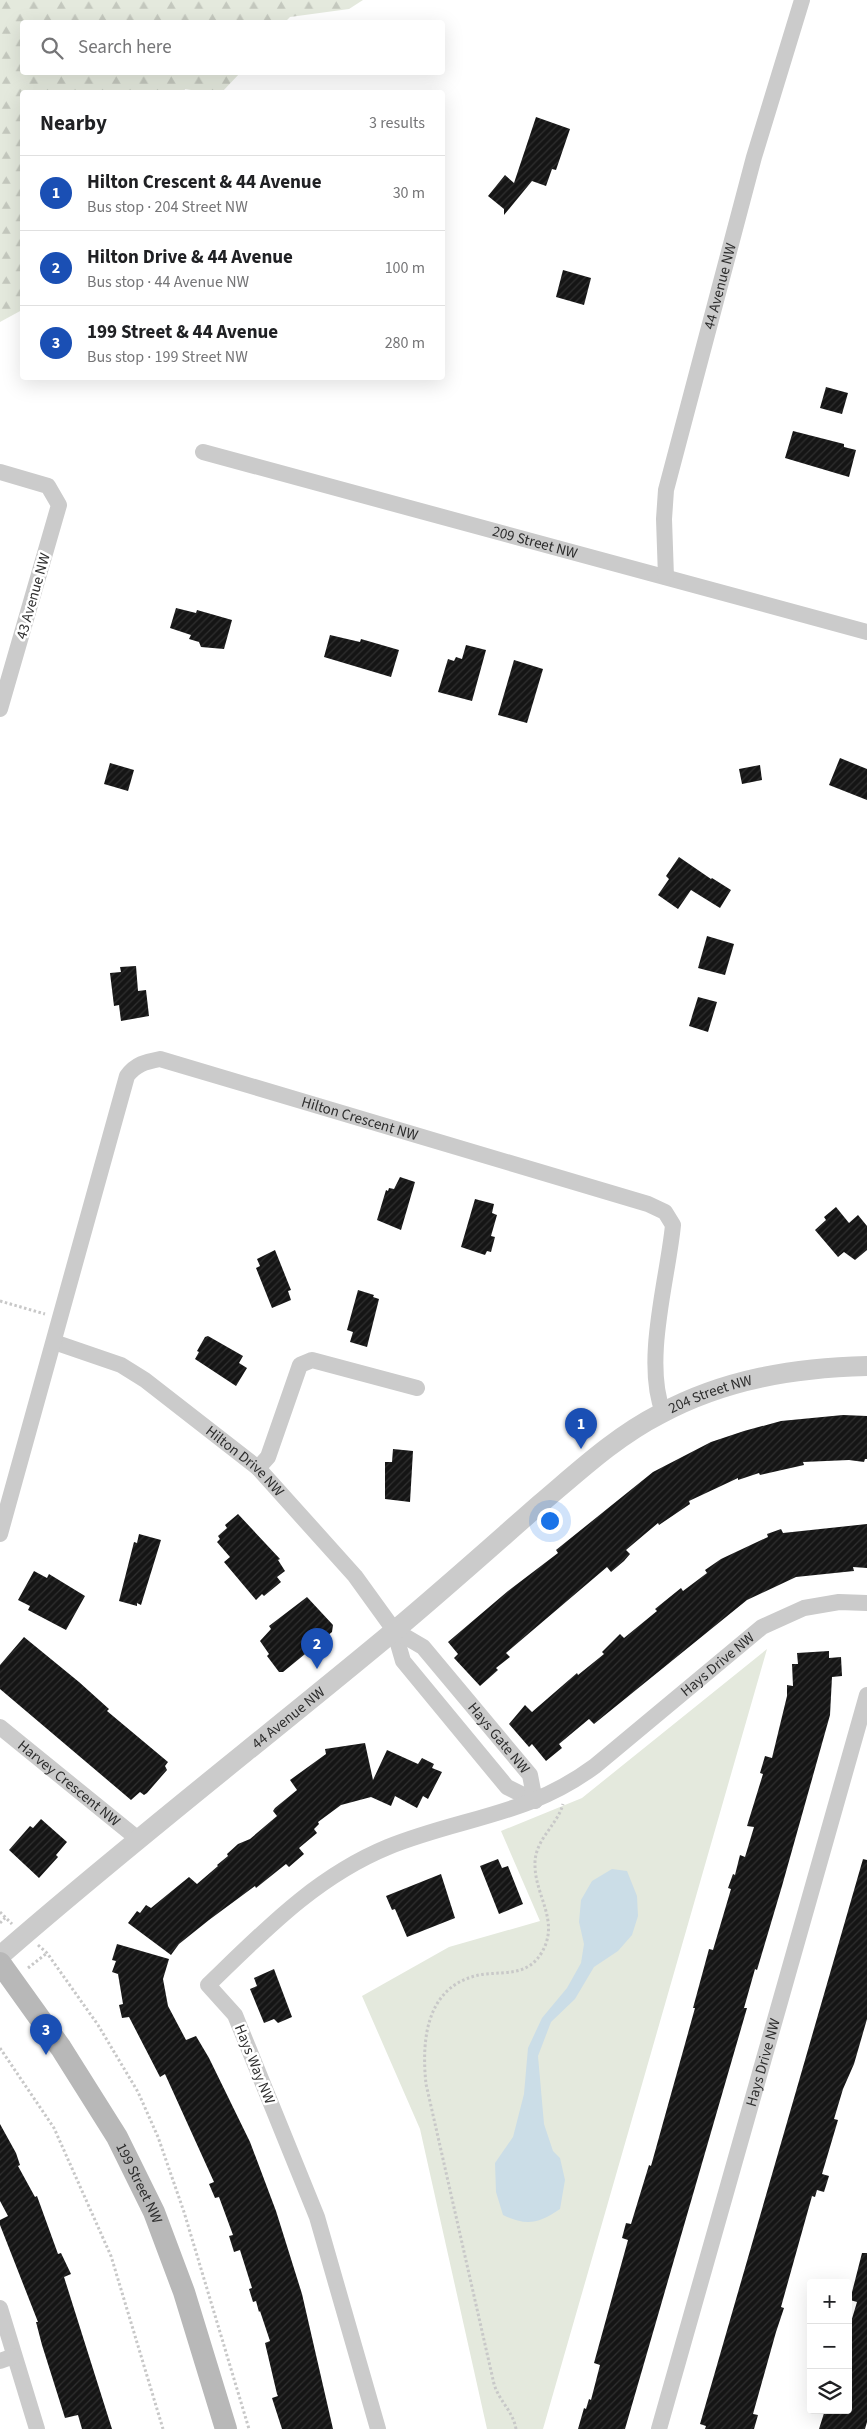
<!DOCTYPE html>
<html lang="en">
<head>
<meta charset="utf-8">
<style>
  body { margin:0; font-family:"Source Sans 3",sans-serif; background:#f2f2f2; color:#202124 }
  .controls { position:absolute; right:15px; bottom:15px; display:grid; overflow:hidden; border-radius:5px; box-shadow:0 5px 20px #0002 }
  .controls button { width:45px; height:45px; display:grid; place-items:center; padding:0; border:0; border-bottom:1px solid #e0e0e0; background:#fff; color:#202124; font:25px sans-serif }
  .you { position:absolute; left:549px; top:1520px; width:18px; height:18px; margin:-12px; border:4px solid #fff; border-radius:50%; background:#1a73e8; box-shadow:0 0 0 8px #1a73e833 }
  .badge { display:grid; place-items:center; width:32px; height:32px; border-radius:50%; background:#cf4552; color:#fff; font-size:16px; font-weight:700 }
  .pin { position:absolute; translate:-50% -41px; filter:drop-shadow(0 1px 2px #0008) }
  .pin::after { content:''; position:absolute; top:26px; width:18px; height:15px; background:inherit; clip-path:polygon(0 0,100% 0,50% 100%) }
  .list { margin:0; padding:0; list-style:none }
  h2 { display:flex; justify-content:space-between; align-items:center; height:65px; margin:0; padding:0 20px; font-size:21px }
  h2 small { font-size:16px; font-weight:400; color:#757577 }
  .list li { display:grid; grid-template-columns:32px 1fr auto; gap:15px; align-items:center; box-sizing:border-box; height:75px; padding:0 20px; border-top:1px solid #e0e0e0 }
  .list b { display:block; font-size:19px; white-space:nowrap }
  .list p { margin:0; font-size:16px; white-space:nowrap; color:#757577 }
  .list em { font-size:16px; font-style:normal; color:#757577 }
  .icon { flex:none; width:28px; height:28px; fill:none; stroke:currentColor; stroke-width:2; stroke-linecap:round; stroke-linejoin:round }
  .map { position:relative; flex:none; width:867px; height:2429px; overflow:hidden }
  .search { position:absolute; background:#fff; box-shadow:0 5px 20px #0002; left:20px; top:20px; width:425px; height:55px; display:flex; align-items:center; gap:12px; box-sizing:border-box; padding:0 18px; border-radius:5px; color:#757577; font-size:19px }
  .panel { position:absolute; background:#fff; box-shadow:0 5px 20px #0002; left:20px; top:90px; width:425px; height:290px; border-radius:5px }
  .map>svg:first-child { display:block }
  .forest { fill:url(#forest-firs) }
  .park { fill:#e4e9dd }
  .water { fill:#cbdde7 }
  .building { fill:url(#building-hatch) }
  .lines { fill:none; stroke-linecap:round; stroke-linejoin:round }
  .path { stroke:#c8c8c8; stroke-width:3; stroke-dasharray:2.5 2.5; stroke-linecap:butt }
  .minor { stroke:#cbcbcb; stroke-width:16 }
  .tertiary { stroke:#cbcbcb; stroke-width:20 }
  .secondary { stroke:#b8b8b8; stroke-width:22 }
  .labels { text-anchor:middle; stroke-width:5; stroke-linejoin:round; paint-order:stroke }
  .street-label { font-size:15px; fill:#2e2e2e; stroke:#fff }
</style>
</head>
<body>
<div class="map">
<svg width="867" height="2429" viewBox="0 0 867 2429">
  <defs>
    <pattern id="forest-firs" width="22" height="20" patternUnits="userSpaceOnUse" patternTransform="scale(1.25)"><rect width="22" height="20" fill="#e4e9dd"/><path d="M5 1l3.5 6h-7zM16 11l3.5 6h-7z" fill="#c4c8be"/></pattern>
    <pattern id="building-hatch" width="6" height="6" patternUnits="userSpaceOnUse" patternTransform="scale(1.25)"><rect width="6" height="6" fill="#151515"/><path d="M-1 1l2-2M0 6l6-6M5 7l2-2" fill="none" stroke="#2f2f2f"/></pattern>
  </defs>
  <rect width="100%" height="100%" fill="#fff"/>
  <!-- forest -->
  <path class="forest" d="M0,0h363l-14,9 -59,8 -5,5h-263v50l218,1 -18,19h-19l-18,-3 -2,3h-161v218l-22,12z"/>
  <!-- park -->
  <path class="park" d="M767,1649l-224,780h-56l-67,-300 -58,-133 87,-49 91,-26 -39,-90 81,-33z"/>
  <!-- water -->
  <path class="water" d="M612,1869l15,2 10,25 1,20 -6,19 -14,16 -24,16 -19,32 -24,23 -13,34 6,68 9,27 7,7 5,22 -5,29c-22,15 -34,17 -57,6l-7,-23 -1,-29 18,-26 11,-43 4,-46 14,-30 25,-30 14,-25 3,-19 -5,-22 2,-22 11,-19z"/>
  <!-- building -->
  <g class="building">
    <path d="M536,117l34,12 -14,41 -4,-1 -6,17 -14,-5 -28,34v-6l-16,-13 17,-21 9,8z"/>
    <path d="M563,270l28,8 -7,27 -28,-8z"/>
    <path d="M826,387l22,6 -6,21 -22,-6z"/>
    <path d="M793,431l51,13v3l12,3 -7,27 -64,-19z"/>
    <path d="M176,608l20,5 1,-3 35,10 -8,29 -23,-2 -2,-5 -10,-3 2,-4 -21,-7z"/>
    <path d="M330,635l30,7 1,-3 38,11 -8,27 -67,-20z"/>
    <path d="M466,645l20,5 -14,51 -34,-9 10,-33 6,2 2,-4 6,2z"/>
    <path d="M514,660l29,9 -16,54 -29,-8z"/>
    <path d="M840,758l27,11v31l-38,-15z"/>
    <path d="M110,763l24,7 -6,21 -24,-7z"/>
    <path d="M760,765l2,15 -20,4 -3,-15z"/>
    <path d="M679,857l32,22 1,-1 19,12 -11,18 -29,-18 -13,19 -20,-14 11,-16 -3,-3z"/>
    <path d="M707,936l27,8 -9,31 -27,-7z"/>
    <path d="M136,966l2,25 8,-1 3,26 -28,5 -2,-16 -5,1 -4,-33 11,-1 -1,-5z"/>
    <path d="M698,997l19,5 -9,30 -19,-6z"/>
    <path d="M400,1177l15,5 -14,48 -24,-10 9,-30 2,1 1,-3 5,1z"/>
    <path d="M475,1199l19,5 -2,9 5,2 -6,21 4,1 -4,15 -4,-1 -2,4 -24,-8z"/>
    <path d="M836,1207l13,16 9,-8 9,11v24l-12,10 -11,-8 -6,5 -23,-27 11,-10 -2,-3z"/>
    <path d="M275,1250l16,40 -3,1 3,9 -19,8 -16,-40 4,-2 -3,-7z"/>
    <path d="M358,1290l16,5 -1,2 6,2 -12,48 -17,-5 3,-10 -6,-2z"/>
    <path d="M208,1336l35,20 -4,7 8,5 -11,18 -41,-27 4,-7 -2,-1 8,-14z"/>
    <path d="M843,1415l24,1v43h-2l-1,3 -15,-2 -46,2 1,3 -44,10 -1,-2 -21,7v-2l-49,23 1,3 -31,21 -1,-2 -32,27 4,4 -6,7 -13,11 -4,-5 -101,86 4,4 -14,11 2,2 -18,16 -26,-28 4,-4 -10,-12 60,-51 50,-38 -2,-3 97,-78 58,-30 33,-11 37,-10z"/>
    <path d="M393,1449l20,2 -3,51 -25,-3v-37h7z"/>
    <path d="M238,1514l42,45 -2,1 7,11 -8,6 4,5 -17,14 -2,-2 -6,6 -32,-38 6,-5 -13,-15 3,-3 -2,-3 9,-8 -2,-3z"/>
    <path d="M867,1524v44l-14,-1 1,4 -58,6 -49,23 -153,124 -5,-5 -30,25 3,4 -16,13 -14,-17 -3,3 -20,-23 16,-19 7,7 45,-39 1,2 26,-21 -2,-2 18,-18 4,4 33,-27 -2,-2 26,-21 2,3 24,-18 -2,-3 16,-11 47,-22 -1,-3 14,-5 2,4z"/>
    <path d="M139,1534l22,6 -20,65 -4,-2v3l-18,-5 15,-59 3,1z"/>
    <path d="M34,1571l13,7 2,-4 36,22 -19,34 -38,-20 2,-4 -12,-6z"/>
    <path d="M307,1597l26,28 -1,7 -49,40h-4l-12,-16 2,-2 -9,-13 11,-12 -2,-3z"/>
    <path d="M24,1637l55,45 30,27 -2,2 61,51 -3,4 2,4 -20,23 -3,2 -4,-3 -9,8 -131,-111v-24z"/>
    <path d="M829,1651v7l12,-1 1,19 -10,1 -2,38 -48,171 -25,84 -2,-1 -11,39h3l-122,421h-47l6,-21 2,1 3,-10 2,1 9,-35 -6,-2 34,-123 -6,-2 4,-15 5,1 18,-59 2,1 44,-158h-2l16,-59 4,1 18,-61 -3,-1 5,-14 2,1 5,-20 5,2 9,-30 -7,-1 16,-52 -3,-1 5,-17 7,2 15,-62v-11l6,1 -1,-22h6l-1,-11z"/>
    <path d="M365,1743l8,37 14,-30 31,14 4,-6 12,6 -2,4 10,4 -14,27 -5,-3 -6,12 -22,-12 -4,10 -20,-9 -30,8 -23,17 1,2 -5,5 3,4 -18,15 5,6 -15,13 -3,-3 -30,24 -1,-2 -46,34 -30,24 -8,11 -43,-32 9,-12 3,2 6,-8 5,3 38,-31 8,7 21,-18 -1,-1 11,-9 -1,-2 11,-10 12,-5 27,-23 -4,-5 2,-3 22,-18 -7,-10 36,-26 -1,-5z"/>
    <path d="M41,1819l26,23 -11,13 2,2 -19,21 -30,-28 21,-24 3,2z"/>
    <path d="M498,1859l4,9 6,-2 15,38 -24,10 -19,-48z"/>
    <path d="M863,1859l4,1v159l-13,45 -11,25 -9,30 4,1 -16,54 7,2 -5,16 -7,-2 -2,7 -3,-1 -31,111 3,1 -8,24 -23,82 5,1 -4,14h-49l1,-3 -6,-2z"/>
    <path d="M441,1874l14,44 -48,19 -12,-28 -3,1 -6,-14z"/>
    <path d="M117,1944l52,15 -6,20 5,27 18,34 10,-4 13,22 41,84 26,69 26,83 31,135h-51l-10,-31 6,-2 -1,-2 -12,-51 5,-2 -10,-30 -1,1 -3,-11 -3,1 -4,-13 3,-1 -12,-38 -6,2 -5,-16 4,-1 -14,-38 -4,1 -6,-14 5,-2 -49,-108 -5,3 -31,-60 -7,1 -3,-13 4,-1 -5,-30 -6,-2 4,-11 -4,-1z"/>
    <path d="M274,1969l18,48 -14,6 -4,-4 -10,4 -14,-34 7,-3 -3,-8z"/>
    <path d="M0,2124l16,29 4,12 -2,1 17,31 2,-1 21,58 3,-1 10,21 -7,3 48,152h-30l-4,-14 -13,3 -23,-73 -6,-23h2l-38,-97v-5l8,-4 -8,-15z"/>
    <path d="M862,2253h5v169l-2,7h-46l6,-19h23v-78l9,-30 -7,-2z"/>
  </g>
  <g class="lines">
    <!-- path -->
    <g class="path">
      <path d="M0,1301l45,13"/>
      <path d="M0,1912l12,12"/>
      <path d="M0,1923l5,-5"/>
      <path d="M38,1945l9,8 51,72 40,67 20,45 26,75 65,217"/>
      <path d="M28,1968l19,-15"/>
      <path d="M0,2048l54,80 57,128 52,173"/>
      <path d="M516,2429c-3,-18 -17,-28 -22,-45l-68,-300c-5,-47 1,-102 59,-110 22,-2 44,1 57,-22 18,-31 -7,-56 -7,-87 -1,-25 22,-39 28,-61"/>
    </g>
    <!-- minor -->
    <g class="minor">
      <path id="s1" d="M203,452l664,180"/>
      <path d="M0,472l48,14 11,19 -59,204"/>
      <path id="s2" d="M666,577l-2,-58 2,-29 88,-333 48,-157"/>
      <path id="s3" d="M54,1342l67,23 24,15 113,88 97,108 39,54 9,31 104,126 28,14"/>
      <path d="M258,1468l10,-11 32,-92 12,-5 105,28"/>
      <path id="s4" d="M0,1534l127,-458c9,-12 18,-14 33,-17l488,145 17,8 8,13c-5,53 -30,136 -10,187"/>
      <path id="s5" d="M394,1630l29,17 107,128 5,26"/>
      <path id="s6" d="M0,1727l138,112"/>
      <path d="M0,2308l37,121"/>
      <path d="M0,2361l14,-5"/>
      <path id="s7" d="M378,2429l-61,-212 -82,-202 -27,-30c55,-53 107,-108 180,-138 74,-30 140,-31 207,-81l167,-139 42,-19 35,-6 28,1"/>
      <path id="s8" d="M659,2429l208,-734"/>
    </g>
    <!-- tertiary -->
    <path class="tertiary" id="s9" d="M0,1956c128,-112 263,-216 394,-325 49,-41 97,-84 146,-127 38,-32 75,-67 120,-90 65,-35 134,-46 207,-48"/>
    <!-- secondary -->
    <path class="secondary" id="s10" d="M0,1963l61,85 56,89 37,75 30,80 42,137"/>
  </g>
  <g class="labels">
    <!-- street labels -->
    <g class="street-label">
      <text dy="5" stroke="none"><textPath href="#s2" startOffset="298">44 Avenue NW</textPath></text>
      <text dy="5" stroke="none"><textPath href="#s1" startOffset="344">209 Street NW</textPath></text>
      <text transform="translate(33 596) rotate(-74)" y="5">43 Avenue NW</text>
      <text dy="5" stroke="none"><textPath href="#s4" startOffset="722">Hilton Crescent NW</textPath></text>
      <text dy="5" stroke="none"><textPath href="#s9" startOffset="909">204 Street NW</textPath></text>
      <text dy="5" stroke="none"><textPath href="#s3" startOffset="228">Hilton Drive NW</textPath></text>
      <text dy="5" stroke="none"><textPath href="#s7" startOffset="1090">Hays Drive NW</textPath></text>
      <text dy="5" stroke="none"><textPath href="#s9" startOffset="374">44 Avenue NW</textPath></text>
      <text dy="5" stroke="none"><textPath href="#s5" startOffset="152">Hays Gate NW</textPath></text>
      <text dy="5" stroke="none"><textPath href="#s6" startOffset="89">Harvey Crescent NW</textPath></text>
      <text dy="5" stroke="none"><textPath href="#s8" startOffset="381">Hays Drive NW</textPath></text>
      <text transform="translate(255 2064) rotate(68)" y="5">Hays Way NW</text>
      <text dy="5" stroke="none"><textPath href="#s10" startOffset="261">199 Street NW</textPath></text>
    </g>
  </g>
</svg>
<div class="controls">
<button>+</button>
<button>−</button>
<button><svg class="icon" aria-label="layers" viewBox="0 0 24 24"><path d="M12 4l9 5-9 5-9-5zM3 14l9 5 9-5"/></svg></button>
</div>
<div class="you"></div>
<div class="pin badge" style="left:581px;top:1449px;background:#1a4fb4">1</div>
<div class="pin badge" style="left:317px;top:1669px;background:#1a4fb4">2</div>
<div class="pin badge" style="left:46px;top:2055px;background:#1a4fb4">3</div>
<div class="search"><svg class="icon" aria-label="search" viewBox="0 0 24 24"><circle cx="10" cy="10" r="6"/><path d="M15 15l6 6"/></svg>Search here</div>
<section class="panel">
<h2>Nearby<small>3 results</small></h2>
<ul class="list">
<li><span class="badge" style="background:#1a4fb4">1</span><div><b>Hilton Crescent &amp; 44 Avenue</b><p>Bus stop · 204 Street NW</p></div><em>30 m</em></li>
<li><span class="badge" style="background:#1a4fb4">2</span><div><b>Hilton Drive &amp; 44 Avenue</b><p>Bus stop · 44 Avenue NW</p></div><em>100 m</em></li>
<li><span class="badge" style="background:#1a4fb4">3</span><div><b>199 Street &amp; 44 Avenue</b><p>Bus stop · 199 Street NW</p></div><em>280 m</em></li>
</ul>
</section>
</div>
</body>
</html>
